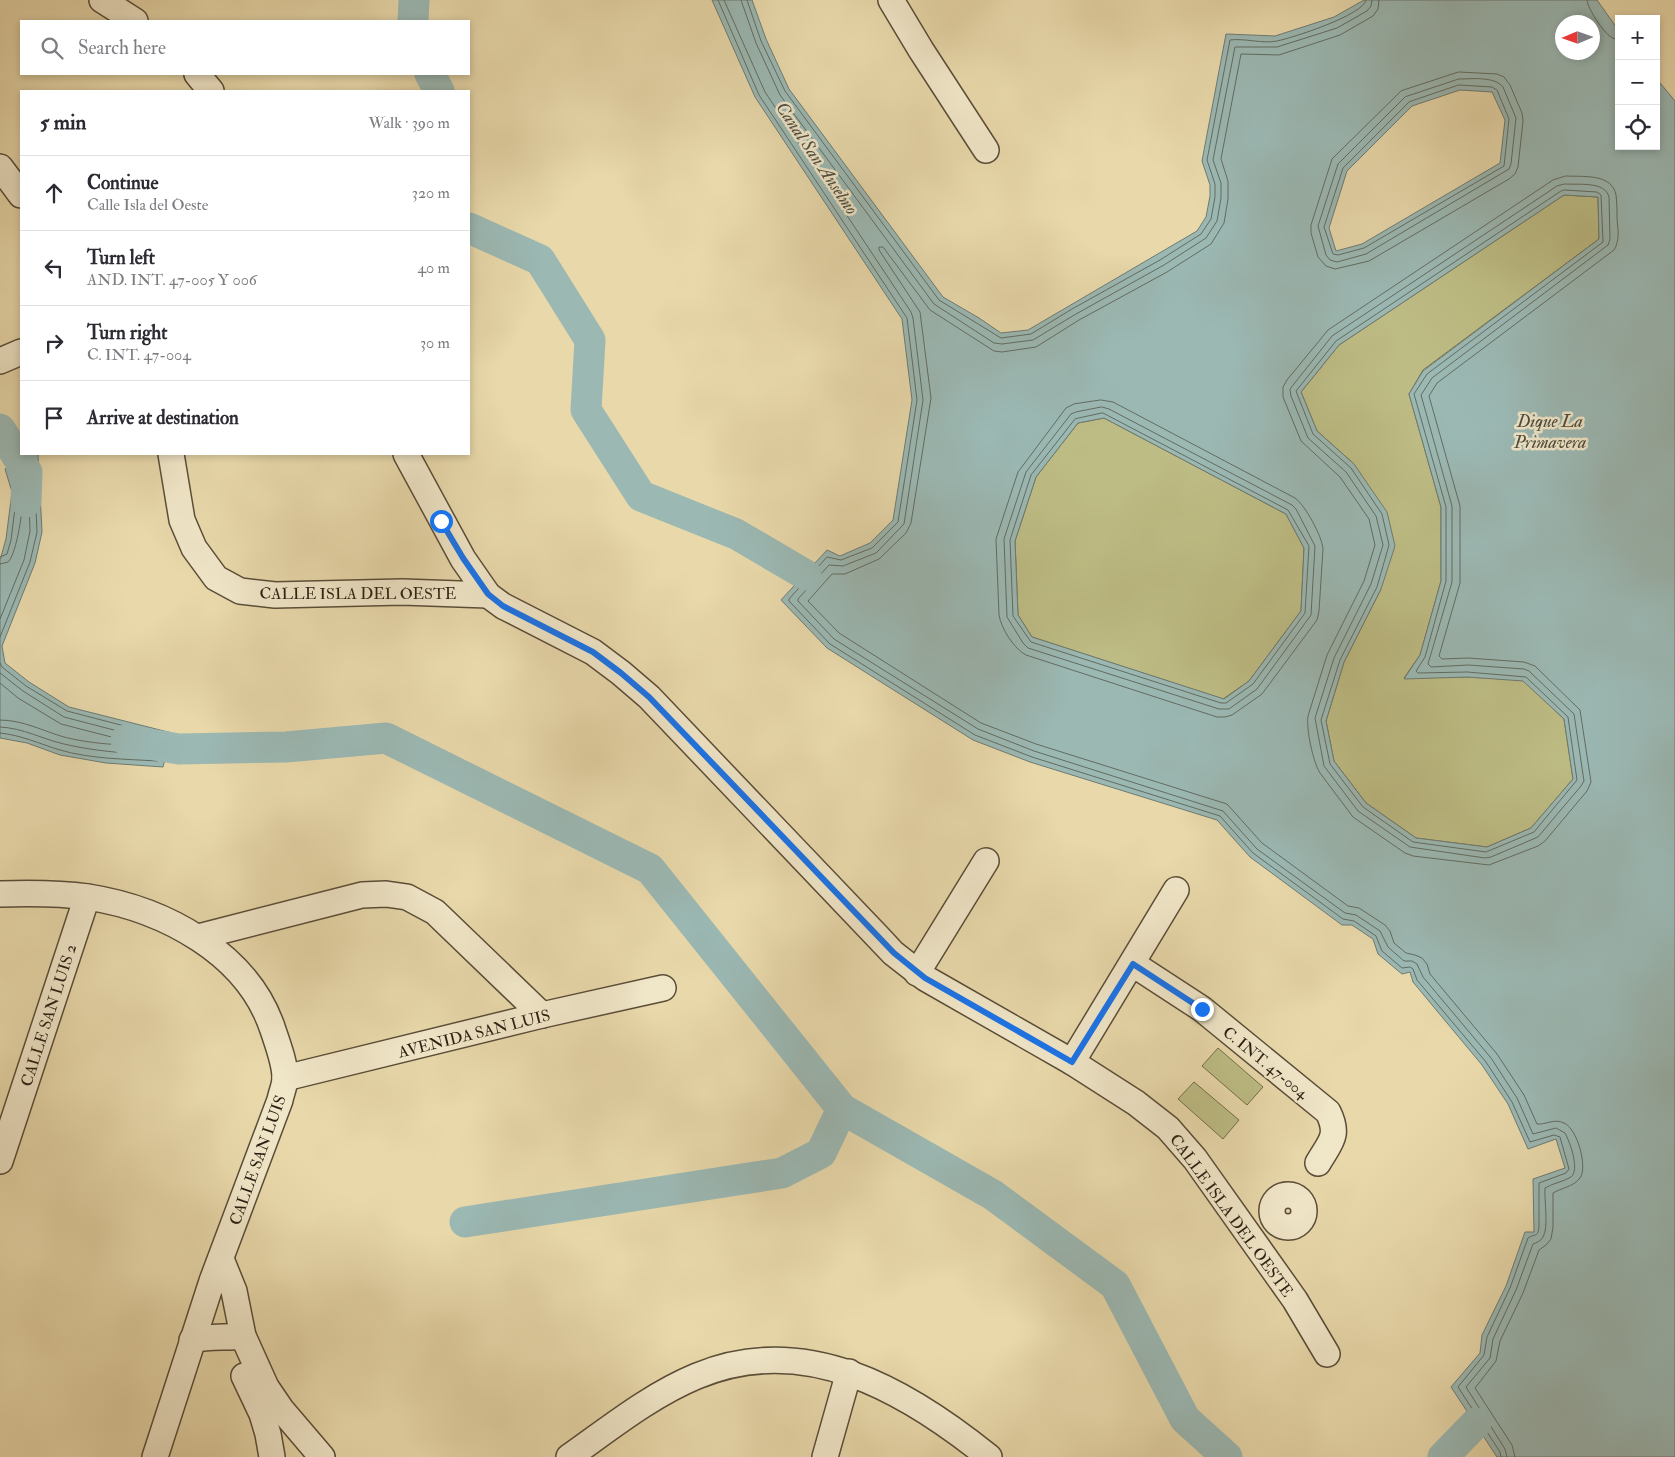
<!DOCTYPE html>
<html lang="en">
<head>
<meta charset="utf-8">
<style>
  body { margin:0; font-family:"IM FELL Double Pica",serif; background:#f2f2f3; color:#2b2b33 }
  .controls { position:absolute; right:15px; top:15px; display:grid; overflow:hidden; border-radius:0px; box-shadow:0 2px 8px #0003 }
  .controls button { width:45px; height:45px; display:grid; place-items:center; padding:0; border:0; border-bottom:1px solid #e1e1e2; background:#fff; color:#2b2b33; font:25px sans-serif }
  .compass { position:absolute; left:1555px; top:15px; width:45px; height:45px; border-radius:50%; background:#fff; box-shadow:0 2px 8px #0003; rotate:268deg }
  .stop { position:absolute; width:15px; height:15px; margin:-11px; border:4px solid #1a73e8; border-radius:50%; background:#fff }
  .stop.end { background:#1a73e8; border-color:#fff; box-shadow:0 1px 5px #0008 }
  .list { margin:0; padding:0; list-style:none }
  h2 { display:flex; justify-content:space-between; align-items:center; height:65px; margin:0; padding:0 20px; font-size:21px }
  h2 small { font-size:16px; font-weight:400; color:#7c7c81 }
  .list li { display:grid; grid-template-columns:32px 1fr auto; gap:15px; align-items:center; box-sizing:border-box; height:75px; padding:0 20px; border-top:1px solid #e1e1e2 }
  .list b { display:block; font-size:19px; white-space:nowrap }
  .list p { margin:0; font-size:16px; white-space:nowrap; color:#7c7c81 }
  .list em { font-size:16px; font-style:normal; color:#7c7c81 }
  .icon { flex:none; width:28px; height:28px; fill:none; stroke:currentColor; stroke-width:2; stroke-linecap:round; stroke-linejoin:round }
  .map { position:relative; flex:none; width:1675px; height:1457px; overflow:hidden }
  .search { position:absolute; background:#fff; box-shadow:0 2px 8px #0003; left:20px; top:20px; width:450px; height:55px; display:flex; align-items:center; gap:12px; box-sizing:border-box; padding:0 18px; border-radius:0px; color:#7c7c81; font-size:19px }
  .panel { position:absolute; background:#fff; box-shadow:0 2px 8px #0003; left:20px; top:90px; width:450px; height:365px; border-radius:0px }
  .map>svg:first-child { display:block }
  .green { fill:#bdbc84; stroke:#746e4b }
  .water { fill:#9bb8b3; stroke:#6e7b73; fill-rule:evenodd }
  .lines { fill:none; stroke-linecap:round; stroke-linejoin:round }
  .shore { stroke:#626c62; stroke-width:1 }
  .river { stroke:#9bb8b3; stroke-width:31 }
  .minor-casing { stroke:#5a4d38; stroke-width:28 }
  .minor { stroke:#f0e6c8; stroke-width:25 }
  .route { stroke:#1a73e8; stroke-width:6 }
  .labels { text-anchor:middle; stroke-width:5; stroke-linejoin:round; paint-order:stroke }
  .street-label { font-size:16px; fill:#2a1f12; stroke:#f0e6c8 }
  .water-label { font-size:18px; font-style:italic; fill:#4c4d42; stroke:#f0e6c8 }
</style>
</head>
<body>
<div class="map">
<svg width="1675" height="1457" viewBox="0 0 1675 1457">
  <rect width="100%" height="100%" fill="#e8d8aa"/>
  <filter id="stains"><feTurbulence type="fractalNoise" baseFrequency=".004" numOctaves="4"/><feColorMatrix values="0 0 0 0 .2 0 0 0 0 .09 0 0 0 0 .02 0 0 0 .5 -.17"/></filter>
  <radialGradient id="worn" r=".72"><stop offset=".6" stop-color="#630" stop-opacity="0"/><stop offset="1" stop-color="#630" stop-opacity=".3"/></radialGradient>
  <!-- green -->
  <g class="green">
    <path d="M1564,195l34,2 1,42 -176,131 -14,24 32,113v74l-21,74 -16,23 63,-1 56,3 41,39 9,60 -42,49 -44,19 -71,-9 -50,-35 -32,-42 -8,-40 18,-59 37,-73 -27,-125 -37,-33 -16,-39 38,-47z"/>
    <path d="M1104,418l182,96 18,34 -3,63 -52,70 -26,18 -191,-62 -14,-22 -3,-74 21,-64 42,-54z"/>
    <path d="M1218,1048l45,39 -16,18 -45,-39z"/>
    <path d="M1194,1082l45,38 -16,19 -45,-40z"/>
  </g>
  <!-- water -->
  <g class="water">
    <path d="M712,0h40l14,39 23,50 154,208 36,21 22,15 27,-3 169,-99 9,-14 4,-21v-11l-8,-24 24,-127 49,2 59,-19 30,-17h233l22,31v115h37v-68l19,23v1356h-178l-46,-70 29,-34 2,-18 24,-49 19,-54h9l-1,-53 32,-11 -9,-29 -28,10 -20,-45 -26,-39 -69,-83 -3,-10 -8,2 -24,-20 -5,-15 -21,-14h-10l-92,-68 -33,-37 -187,-58 -57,-22 -146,-92 -46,-48 46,-50 13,6 30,-13 23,-23 19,-120 -10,-81 -147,-222zM1592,22v30h-30v-30zM1460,90l32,2 13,28 -5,43 -138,81 -26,7 -7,-23 18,-57 65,-65zM1564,195l34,2 1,42 -176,132 -14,23 32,113v74l-21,74 -16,24 63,-2 56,4 41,38 9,60 -42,49 -44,19 -71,-9 -50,-35 -32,-42 -8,-40 18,-59 37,-73 14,-43 -8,-34 -33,-48 -37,-33 -16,-39 38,-47zM1104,418l182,96 18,34 -3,63 -52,70 -25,18 -192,-62 -14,-22 -3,-74 21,-64 42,-54z"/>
    <path d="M34,454h4l4,78 -7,31 -33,83 3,17 24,19 40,25 103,26 -9,34 -57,-4 -46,-8 -33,-12 -27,-5v-178l6,-21 6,-47 -7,-23z"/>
  </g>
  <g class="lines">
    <!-- shore -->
    <g class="shore">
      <path d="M718,0l41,95 148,223 10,82 -19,122 -26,26 -31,12 -14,-3 -38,42v2l41,43 145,91 57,22 188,59 33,37 90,66 11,2 22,15 6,15 20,17 8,-1 3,2 4,11 69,82 26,40 18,40 24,-7 6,2 9,32 -3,4 -27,10v43c-1,12 -3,7 -11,12l-18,50 -23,49 -3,18 -26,32 42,65 1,5"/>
      <path d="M724,0l41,92 146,220 2,6 10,82 -19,124 -28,29 -33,13 -14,-1 -31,34v2l36,38 144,90 56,22 189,60 34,38 88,64 11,2 24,16 8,16 16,14h8l5,3 6,13 68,81 26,40 16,36 23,-6 9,5c5,9 15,37 6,44 -8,5 -18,6 -26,11 -1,12 4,39 -2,49 -2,4 -7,6 -10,7l-17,46 -23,49 -3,19 -24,29 39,62 2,8"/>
      <path d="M741,0l15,43 24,52 154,209 60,39 8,1 31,-4 43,-26 88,-49 42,-27 11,-17 4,-23v-15l-8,-23 22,-113h42l60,-19 30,-17 4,-5 1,-6"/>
      <path d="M747,0l14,41 24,50 154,209 62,38 30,-4 41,-25 88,-49 41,-26 10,-15 4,-22v-13l-8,-24 23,-120c15,-2 32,4 47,1 15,-3 87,-26 89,-41"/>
      <path d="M1379,0l-1,9 -5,7 -33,19 -61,20 -38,-1 -20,105 7,22v18l-4,24 -13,21 -44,28 -88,48 -43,27 -34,5 -8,-1 -64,-41 -47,-63h-4v3l41,62 11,86 -20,125 -5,10 -27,26 -34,15h-13l-24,27 31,32 142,90 55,21 191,60 35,39 86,63 11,2 26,17 5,6 4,12 12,10 9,2 7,3 5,6 3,10 67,80 27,41 13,29c9,1 17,-6 27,-1 13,5 24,44 16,55 -7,9 -19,10 -27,15v34l-2,12 -5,6 -7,5 -16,43 -23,48 -4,20 -21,27 37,57 3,12"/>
      <path d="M1587,0c0,8 17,33 24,37 3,2 4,2 8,2"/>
      <path d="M1459,72l38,2 7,3 6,8 12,28 1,8 -5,46 -3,7 -6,5 -140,82 -34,8 -9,-3 -8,-9 -7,-24v-8l21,-66 69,-68z"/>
      <path d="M1459,79c13,0 35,-3 44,8l13,31 -5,46 -2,5 -143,85 -29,8 -7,-2 -4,-5 -8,-29 20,-62 67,-67z"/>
      <path d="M1459,85l33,2 5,3 12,29 -5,47 -140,82 -26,7 -5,-1 -9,-27 19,-59 66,-66z"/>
      <path d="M1566,176c16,1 46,-3 50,19 1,8 1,16 1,24 1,10 3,21 -3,31l-177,133 -8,13 31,110v77l-21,73 3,3 26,-1 56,4 11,4 45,44 11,72 -4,9 -42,50 -7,5 -49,19 -76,-9 -8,-3 -52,-36 -33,-44c-7,-11 -14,-44 -12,-57l19,-61 37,-74 11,-36 -6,-26 -29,-42 -39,-36 -18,-44v-10l4,-7 41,-50 225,-150z"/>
      <path d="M1565,184c14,1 40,-3 44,13l1,42 -2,6 -176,133 -11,17 31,111v76l-24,82 3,3 37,-2 56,4 5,2 45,43 10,67 -3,5 -43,51 -47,20 -6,1 -75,-11 -52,-36 -34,-45 -9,-48 19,-60 37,-74 12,-39 -7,-29 -30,-44 -38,-34 -17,-42 -1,-7 42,-53 225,-150z"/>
      <path d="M1565,190l32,2 4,3 2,47 -176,132 -13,20 32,113v74l-21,76 -9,14 2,2 49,-1 59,5 42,40 9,63 -43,52 -48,20 -73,-10 -50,-35 -33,-43 -9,-44 19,-60 37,-73 12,-42 -7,-31 -31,-46 -38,-34 -17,-43 40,-50 225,-150z"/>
      <path d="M1101,400l12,2 182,96c10,7 27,38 28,51l-4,62 -2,9 -55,74 -30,21 -7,2h-8l-191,-62c-12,-6 -25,-27 -27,-40l-3,-76 22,-67 48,-64 8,-4z"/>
      <path d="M1102,407l7,2 183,96 4,4 19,37 -4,69 -54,74 -28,20h-10l-191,-61 -5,-5 -16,-26 -3,-78 22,-67 45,-58 5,-2z"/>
      <path d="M1103,413l185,97 21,36 -4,67 -52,71 -27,19h-5l-190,-61 -18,-26 -3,-76 21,-65 44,-56z"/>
      <path d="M0,557l7,-3 4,-14 6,-48 -5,-20 20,-11 2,3 3,68 -7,30 -30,75"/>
      <path d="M0,564l8,-2c9,-8 16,-58 15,-71 0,-5 -3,-10 -4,-16l7,-4 2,3 2,57 -6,29 -24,59"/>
      <path d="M0,663l2,4 24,19 41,25 96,25 2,3 -5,21 -3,1c-32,-2 -66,-2 -97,-11 -20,-6 -39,-15 -60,-17"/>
      <path d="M0,673l23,18 41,26 92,24 2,3 -3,9 -2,2c-30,-2 -60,-4 -89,-11 -22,-5 -41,-16 -64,-17"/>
      <path d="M0,683l18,15 43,26 62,16 2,3 -2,2c-19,-1 -40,-3 -59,-8 -21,-6 -41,-17 -64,-17"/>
    </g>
    <!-- river -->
    <g class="river">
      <path d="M413,21l1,-21"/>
      <path d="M430,74l9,17"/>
      <path d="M469,228l71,32 50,80 -4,70 55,86 95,38 70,41"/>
      <path d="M0,429l27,43 -1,30"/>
      <path d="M126,740l53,9 107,-2 100,-9 264,131 192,240 -21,44 -39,20 -317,49"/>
      <path d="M842,1109l151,86 122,90 70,134 42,38"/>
      <path d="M1443,1457l33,-34"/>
    </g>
    <!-- minor casing -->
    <g class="minor-casing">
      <g id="minor">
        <path d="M102,0l33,21"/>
        <path d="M891,0l30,50 65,100"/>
        <path d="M197,74l14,17"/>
        <path d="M0,167l21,28"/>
        <path d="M0,361l21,-9"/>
        <path d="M171,454l11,66 12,28 22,30 24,13 35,4 127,-3 86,3"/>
        <path d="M406,454l57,105 25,36 15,11 90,46 28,21 28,24 228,239 16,17 32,25 147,84 64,41 32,25 27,31 100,141 32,54"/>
        <path d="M0,894c29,-1 59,-1 88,3 76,12 160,56 185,133 5,15 12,33 12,48 0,7 -4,16 -5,22l-68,181 -57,176"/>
        <path d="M198,937l164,-42 24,-1 21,3 28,15 107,103"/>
        <path d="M1133,964l69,45 126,103c12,24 2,30 -10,51"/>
        <path d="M917,973l69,-112"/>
        <path d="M1072,1062l104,-172"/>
        <path d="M285,1078l257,-63 121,-27"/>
        <path d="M0,1161l87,-264"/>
        <circle cx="1288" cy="1211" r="16"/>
        <path d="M221,1259l13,32 9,45 23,51 15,22 41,48"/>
        <path d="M192,1340c18,-4 33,-2 51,-4"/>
        <path d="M244,1376l18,38 6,20 4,23"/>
        <path d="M569,1457c41,-29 82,-62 128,-81 108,-45 209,14 292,81"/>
        <path d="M825,1457l24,-85"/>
      </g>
    </g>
    <!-- minor -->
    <use href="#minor" class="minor"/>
  </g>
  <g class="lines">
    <!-- route -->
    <path class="route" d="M441,521l22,37 25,36 15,12 90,46 28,21 28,24 245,256 31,25 147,84 61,-98 69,45"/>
  </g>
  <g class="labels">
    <!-- street labels -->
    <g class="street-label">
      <text x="358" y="599">CALLE ISLA DEL OESTE</text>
      <text transform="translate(48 1015) rotate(-72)" y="6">CALLE SAN LUIS 2</text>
      <text transform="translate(474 1033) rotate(-14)" y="6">AVENIDA SAN LUIS</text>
      <text transform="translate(1266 1062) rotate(39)" y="6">C. INT. 47-004</text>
      <text transform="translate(257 1160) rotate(-70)" y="6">CALLE SAN LUIS</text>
      <text transform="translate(1232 1215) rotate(54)" y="6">CALLE ISLA DEL OESTE</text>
    </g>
    <!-- water labels -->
    <g class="water-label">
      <text transform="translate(817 158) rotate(56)" y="6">Canal San Anselmo</text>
      <text x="1550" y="427">Dique La<tspan x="1550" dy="21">Primavera</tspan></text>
    </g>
  </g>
  <rect width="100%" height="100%" filter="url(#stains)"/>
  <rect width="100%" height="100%" fill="url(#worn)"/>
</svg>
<div class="controls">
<button>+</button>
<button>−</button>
<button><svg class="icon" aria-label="locate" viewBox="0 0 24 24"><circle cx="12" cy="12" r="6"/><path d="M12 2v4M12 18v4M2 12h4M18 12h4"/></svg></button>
</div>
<svg class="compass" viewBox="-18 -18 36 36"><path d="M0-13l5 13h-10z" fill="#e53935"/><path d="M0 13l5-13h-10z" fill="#7c7c81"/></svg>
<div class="stop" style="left:441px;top:521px"></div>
<div class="stop end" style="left:1202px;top:1009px"></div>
<div class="search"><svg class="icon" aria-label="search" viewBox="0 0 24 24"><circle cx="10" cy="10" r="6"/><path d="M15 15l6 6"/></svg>Search here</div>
<section class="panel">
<h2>5 min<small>Walk · 390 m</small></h2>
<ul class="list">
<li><svg class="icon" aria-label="ahead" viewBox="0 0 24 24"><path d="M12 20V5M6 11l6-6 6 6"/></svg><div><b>Continue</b><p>Calle Isla del Oeste</p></div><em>320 m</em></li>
<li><svg class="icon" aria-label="left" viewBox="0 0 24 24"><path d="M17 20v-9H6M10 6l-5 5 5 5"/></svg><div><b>Turn left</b><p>AND. INT. 47-005 Y 006</p></div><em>40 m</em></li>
<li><svg class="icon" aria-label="right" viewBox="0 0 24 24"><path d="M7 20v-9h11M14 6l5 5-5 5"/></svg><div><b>Turn right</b><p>C. INT. 47-004</p></div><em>30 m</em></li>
<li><svg class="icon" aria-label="arrive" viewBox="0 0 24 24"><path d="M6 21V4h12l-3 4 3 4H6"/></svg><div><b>Arrive at destination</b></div></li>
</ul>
</section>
</div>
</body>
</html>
